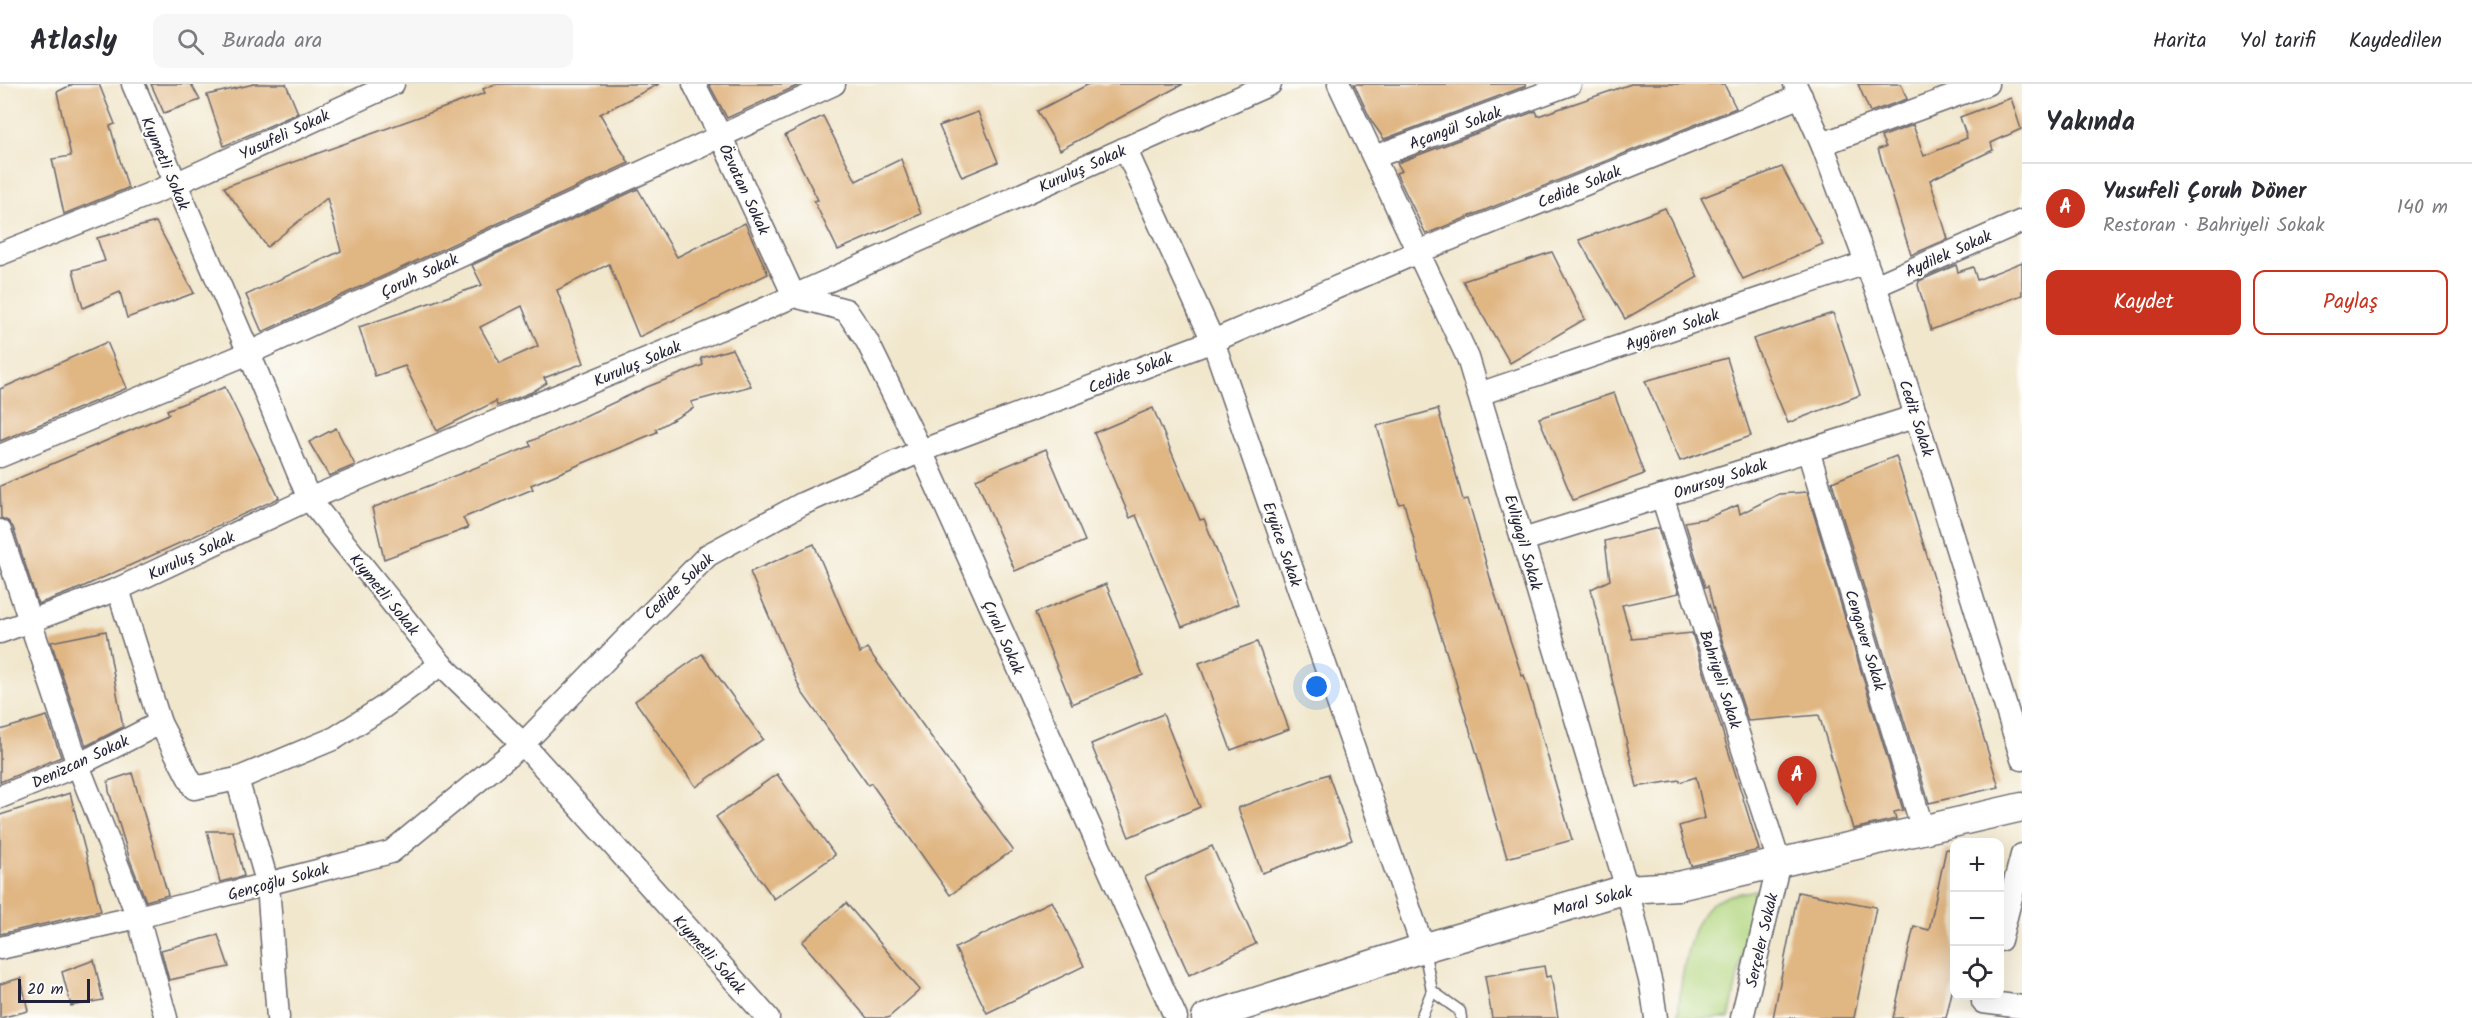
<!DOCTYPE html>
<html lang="tr">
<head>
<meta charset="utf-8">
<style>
  body { margin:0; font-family:Kalam,sans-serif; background:#f7f7f7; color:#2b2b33 }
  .controls { position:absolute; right:18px; bottom:18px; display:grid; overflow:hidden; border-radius:12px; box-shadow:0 6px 24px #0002 }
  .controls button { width:54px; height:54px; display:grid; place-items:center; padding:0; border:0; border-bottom:2px solid #e1e1e2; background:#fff; color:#2b2b33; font:30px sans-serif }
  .scale { position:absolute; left:18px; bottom:15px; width:72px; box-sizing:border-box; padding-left:6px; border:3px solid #22223b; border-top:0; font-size:16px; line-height:21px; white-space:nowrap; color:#22223b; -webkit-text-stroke:4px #fdfcf7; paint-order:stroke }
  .you { position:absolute; left:1317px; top:603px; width:21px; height:21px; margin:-15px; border:4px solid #fff; border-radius:50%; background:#1a73e8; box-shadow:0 0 0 9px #1a73e833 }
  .badge { display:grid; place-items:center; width:39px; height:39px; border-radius:50%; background:#c8321e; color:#fff; font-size:20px; font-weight:700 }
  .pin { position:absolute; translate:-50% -50px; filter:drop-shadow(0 2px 3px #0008) }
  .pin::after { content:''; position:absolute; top:32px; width:21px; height:18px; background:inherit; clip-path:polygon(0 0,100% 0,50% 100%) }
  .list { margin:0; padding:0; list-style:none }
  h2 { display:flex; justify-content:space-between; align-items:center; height:78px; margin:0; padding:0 24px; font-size:26px }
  h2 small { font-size:20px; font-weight:400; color:#7c7c81 }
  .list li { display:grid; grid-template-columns:39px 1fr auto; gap:18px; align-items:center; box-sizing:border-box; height:90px; padding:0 24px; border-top:2px solid #e1e1e2 }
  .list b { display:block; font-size:22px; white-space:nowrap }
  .list p { margin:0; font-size:20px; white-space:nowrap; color:#7c7c81 }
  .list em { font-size:20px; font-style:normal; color:#7c7c81 }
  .actions { display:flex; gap:12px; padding:18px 24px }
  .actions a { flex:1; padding:14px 0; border:2px solid #c8321e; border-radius:12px; text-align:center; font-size:21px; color:#c8321e }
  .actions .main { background:#c8321e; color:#fff }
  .icon { flex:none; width:33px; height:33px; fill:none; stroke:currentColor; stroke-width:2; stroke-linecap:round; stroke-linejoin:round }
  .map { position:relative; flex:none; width:2022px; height:934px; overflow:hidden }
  header { display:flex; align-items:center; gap:36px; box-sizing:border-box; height:84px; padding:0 30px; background:#fff; border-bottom:2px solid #e1e1e2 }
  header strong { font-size:28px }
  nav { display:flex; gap:33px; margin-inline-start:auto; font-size:21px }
  .search { width:420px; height:54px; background:#f7f7f7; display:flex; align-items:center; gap:15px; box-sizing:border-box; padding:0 21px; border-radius:12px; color:#7c7c81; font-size:22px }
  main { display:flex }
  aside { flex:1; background:#fff }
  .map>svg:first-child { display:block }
  .green { fill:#b1d680; stroke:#6a7c5e; stroke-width:1.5 }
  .building { fill:#e0b683; fill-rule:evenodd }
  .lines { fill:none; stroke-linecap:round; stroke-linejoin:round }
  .service-casing { stroke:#6a676e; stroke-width:13 }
  .minor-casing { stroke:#6a676e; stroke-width:25 }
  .tertiary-casing { stroke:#6a676e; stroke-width:31 }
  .service { stroke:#fff; stroke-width:10 }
  .minor { stroke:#fff; stroke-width:22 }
  .tertiary { stroke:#fff; stroke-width:28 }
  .labels { text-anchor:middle; stroke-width:4.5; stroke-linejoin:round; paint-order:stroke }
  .street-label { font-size:16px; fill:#22223b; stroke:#fdfcf7 }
</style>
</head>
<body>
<header>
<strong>Atlasly</strong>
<div class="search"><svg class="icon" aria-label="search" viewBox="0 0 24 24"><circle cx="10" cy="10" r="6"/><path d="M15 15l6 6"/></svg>Burada ara</div>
<nav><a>Harita</a><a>Yol tarifi</a><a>Kaydedilen</a></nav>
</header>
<main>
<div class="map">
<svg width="2022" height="934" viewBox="0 0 2022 934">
  <rect width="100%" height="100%" fill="#fdfcf7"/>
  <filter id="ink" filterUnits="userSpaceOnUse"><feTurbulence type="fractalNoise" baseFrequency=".0167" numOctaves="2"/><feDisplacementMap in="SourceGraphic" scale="12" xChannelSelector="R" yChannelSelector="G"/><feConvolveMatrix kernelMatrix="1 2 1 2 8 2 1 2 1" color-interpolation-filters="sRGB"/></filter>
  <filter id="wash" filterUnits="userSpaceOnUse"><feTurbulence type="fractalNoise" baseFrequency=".008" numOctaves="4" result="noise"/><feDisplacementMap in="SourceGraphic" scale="24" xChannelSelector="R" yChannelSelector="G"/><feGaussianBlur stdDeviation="1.35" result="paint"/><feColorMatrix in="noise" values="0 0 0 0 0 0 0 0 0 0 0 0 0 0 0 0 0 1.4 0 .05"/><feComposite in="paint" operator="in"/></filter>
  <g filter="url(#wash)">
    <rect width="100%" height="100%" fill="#f1e7cd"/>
    <!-- green -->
    <path class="green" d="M1756,806l-27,128h-50c-1,-27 9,-92 29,-111 12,-12 32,-14 48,-17z"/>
    <g id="blocks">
      <!-- building -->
      <g class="building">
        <path d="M73,0h26l16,40 -5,2 18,62 -64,26 -12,-55 19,-3 -14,-64z"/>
        <path d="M151,0h40l9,16 -36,13z"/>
        <path d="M254,0h32l12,29 -74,33 -17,-51z"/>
        <path d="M495,0h164l-59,30 29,49 -367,169 -16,-37 95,-44 -14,-53 -60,49 -43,-60 261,-94 -2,-4z"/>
        <path d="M709,0h92l-74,34z"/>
        <path d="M1089,0h94l-123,66 -23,-39z"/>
        <path d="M1354,0h172v2l-142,53 -12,-17z"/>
        <path d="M1631,0h93l12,24 -310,126 -30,-61 6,-2 -5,-8 139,-52 2,5z"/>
        <path d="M1858,0h43l6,15 -37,13z"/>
        <path d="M2011,14l10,31 -30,14 2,7 -63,30 18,59 -37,16 -33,-106 8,-2 -5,-10 32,-12 11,31 43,-18 -7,-21z"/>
        <path d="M978,28l20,50 -36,15 -23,-51z"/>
        <path d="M823,32l33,65 45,-22 20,55 -83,36 -24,-49 4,-1 -33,-65z"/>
        <path d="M1782,83l41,77 -80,35 -42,-81z"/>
        <path d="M638,105l39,68 68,-34 23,51 -129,63 -30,-73 -52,26 27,73 -40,15 3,5 -15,9 -35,14 -1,-5 -59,30 -32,-65 -30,10 -16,-49 123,-42 -10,-20zM522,222l16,40 -38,17 -20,-36z"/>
        <path d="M1665,124l33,69 -73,42 -46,-79z"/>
        <path d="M156,138l38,71 -67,25 -7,-26 -37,16 -10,-38 32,-9 -8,-23z"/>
        <path d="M1552,168l33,67 -75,44 -47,-82z"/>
        <path d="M2022,178v33l-91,35 -13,-45 1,-4 37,-16 2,7 15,-5 4,13z"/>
        <path d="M1833,229l27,82 -72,28 -35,-84z"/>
        <path d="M107,258l20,46 -127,53v-52z"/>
        <path d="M732,265l19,37 -60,16 3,6 -38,21 1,3 -126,53 2,4 -70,29 5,10 -84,31 -12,-51 159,-62 -2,-4 118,-55 56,-22 -2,-7z"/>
        <path d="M1727,274l24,78 -71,25 -35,-80z"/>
        <path d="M225,303l54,111 -199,90 -42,16 -25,-77 -5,-6 -7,-3 -1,-32 169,-72 -2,-4z"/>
        <path d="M1614,309l30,81 -71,26 -34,-82z"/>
        <path d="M1153,324l47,112 4,-1 34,85 -56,23 -46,-112 -6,3 -36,-85z"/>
        <path d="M1438,325l25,91 5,-1 25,89 29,88 2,-1 48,165 -65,18 -52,-179 -23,-71 -28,-105 -5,1 -22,-78z"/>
        <path d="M336,344l19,37 -26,11 -20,-34z"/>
        <path d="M1046,365l39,92 -70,30 -39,-92z"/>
        <path d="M1896,372l103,331 -70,16 -97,-321z"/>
        <path d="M1807,408l96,318 -9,2 2,7 -43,10 -34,-114 -71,6 -29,-90 -11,-45 -3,1 -20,-65 22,-4 31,-13 2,9 39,-20z"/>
        <path d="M1658,444l21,65 -57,12 10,34 60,-6 67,217 -68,16 -12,-40 26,-8 -9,-41 -16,5v-2l-43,7 -46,-198 19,-9 -5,-39z"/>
        <path d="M814,460l46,109 7,-5 146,202 -63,45 -79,-112 -3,2 -67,-94 -51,-119z"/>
        <path d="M1106,500l37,91 -71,29 -37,-91z"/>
        <path d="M106,547l17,96 -37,19 -35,-104z"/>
        <path d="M1257,558l32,87 -58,21 -32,-87z"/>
        <path d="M702,570l61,85 -67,48 -61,-86z"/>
        <path d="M1163,630l37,93 -71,30 -38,-93z"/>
        <path d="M47,632l14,41 -61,25v-52z"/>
        <path d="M132,689l36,122 -22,6 -16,-41 -21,-69 -1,-10z"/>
        <path d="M777,690l58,81 -61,44 -58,-82z"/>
        <path d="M1328,690l24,66 -90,33 -24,-65z"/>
        <path d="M70,709l31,118 -101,23v-119z"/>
        <path d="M207,747h26l11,45 -24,6z"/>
        <path d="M1212,762l44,98 -67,31 -44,-98z"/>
        <path d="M1946,765l8,1v133l-8,35h-53l21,-92 15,4z"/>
        <path d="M1798,808l78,15 -22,111h-81z"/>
        <path d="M1052,817l32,65 -97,47 -32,-65z"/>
        <path d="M846,819l74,87 -32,28h-21l-65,-76z"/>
        <path d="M218,851l11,32 -60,13 -8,-30z"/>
        <path d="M94,876l9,40 -32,6 -9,-34z"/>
        <path d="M1544,882l2,11 5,-1 7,42h-66l-7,-42z"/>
        <path d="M21,894l7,33 -28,7v-34z"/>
      </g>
    </g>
  </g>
  <g filter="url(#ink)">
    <use href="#blocks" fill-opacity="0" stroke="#6a676e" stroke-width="1.5"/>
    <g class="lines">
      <!-- service casing -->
      <g class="service-casing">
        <g id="service">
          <path d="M1432,907l28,20 1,7"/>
          <path d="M1421,934l11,-27 -8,-42"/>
        </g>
      </g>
      <!-- minor casing -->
      <g class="minor-casing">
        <g id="minor">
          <path d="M133,0l116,269 60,146 132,165 82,80 245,274"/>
          <path d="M694,0l27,53 73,159"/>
          <path d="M1339,0l129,274 159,531 24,95 5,34"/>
          <path d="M1795,0l27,60 58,156 142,459"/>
          <path d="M1822,60l165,-60"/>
          <path d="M1125,64l88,193 210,607"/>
          <path d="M1374,73l196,-73"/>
          <path d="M0,170l175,-70 218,-100"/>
          <path d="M1875,202l147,-65"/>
          <path d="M794,212l52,14 21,31 54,110 255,567"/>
          <path d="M1479,310l387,-131"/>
          <path d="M1808,366l115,380"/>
          <path d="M0,372l249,-103 585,-269"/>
          <path d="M1662,412l117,366 -37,156"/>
          <path d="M0,447l78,234 60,152 28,101"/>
          <path d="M1523,456l394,-124"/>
          <path d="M118,505l42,134 34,65 43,-9"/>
          <path d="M0,548l118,-43 191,-90 422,-175 539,-240"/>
          <path d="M0,713l78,-32 82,-42"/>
          <path d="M2000,856l22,-85"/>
          <path d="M0,864l138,-31 253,-65 132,-108 185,-189 94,-51 119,-53 292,-110 205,-89 383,-156"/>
          <path d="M1983,918l39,5"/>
          <path d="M278,934l-10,-133 -31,-106 98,-41 47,-30 59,-44"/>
        </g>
      </g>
      <!-- tertiary casing -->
      <g class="tertiary-casing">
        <path id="tertiary" d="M1206,934l217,-70 204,-59 51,-3 344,-79"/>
      </g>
      <!-- service -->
      <use href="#service" class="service"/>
      <!-- minor -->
      <use href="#minor" class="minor"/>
      <!-- tertiary -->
      <use href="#tertiary" class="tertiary"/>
    </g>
  </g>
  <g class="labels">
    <!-- street labels -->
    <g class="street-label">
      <text transform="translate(1455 43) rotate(-20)" y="6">Açangül Sokak</text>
      <text transform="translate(284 50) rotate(-25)" y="6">Yusufeli Sokak</text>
      <text transform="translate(166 79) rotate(67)" y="6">Kıymetli Sokak</text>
      <text transform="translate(1082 84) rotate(-24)" y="6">Kuruluş Sokak</text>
      <text transform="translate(1579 102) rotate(-22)" y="6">Cedide Sokak</text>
      <text transform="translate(745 105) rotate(65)" y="6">Özvatan Sokak</text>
      <text transform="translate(1948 169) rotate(-24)" y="6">Aydilek Sokak</text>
      <text transform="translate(419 191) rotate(-25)" y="6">Çoruh Sokak</text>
      <text transform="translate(1672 245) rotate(-19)" y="6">Aygören Sokak</text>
      <text transform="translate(637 279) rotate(-23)" y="6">Kuruluş Sokak</text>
      <text transform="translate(1130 288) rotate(-21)" y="6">Cedide Sokak</text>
      <text transform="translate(1917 334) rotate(72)" y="6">Cedit Sokak</text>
      <text transform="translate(1720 394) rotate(-18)" y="6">Onursoy Sokak</text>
      <text transform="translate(1524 458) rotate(74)" y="6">Evliyagil Sokak</text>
      <text transform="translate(1283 460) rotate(71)" y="6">Eryüce Sokak</text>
      <text transform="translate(191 471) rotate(-25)" y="6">Kuruluş Sokak</text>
      <text transform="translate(678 502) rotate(-43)" y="6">Cedide Sokak</text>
      <text transform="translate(385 510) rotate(51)" y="6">Kıymetli Sokak</text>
      <text transform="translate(1004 553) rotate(66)" y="6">Çıralı Sokak</text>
      <text transform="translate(1866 556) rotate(73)" y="6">Cengaver Sokak</text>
      <text transform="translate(1721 595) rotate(72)" y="6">Bahriyeli Sokak</text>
      <text transform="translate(80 677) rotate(-25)" y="6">Denizcan Sokak</text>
      <text transform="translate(278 797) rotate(-15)" y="6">Gençoğlu Sokak</text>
      <text transform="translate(1592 816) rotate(-14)" y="6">Maral Sokak</text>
      <text transform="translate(1761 856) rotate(-77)" y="6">Serçeler Sokak</text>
      <text transform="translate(710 870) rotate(48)" y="6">Kıymetli Sokak</text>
    </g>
  </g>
</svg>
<div class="controls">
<button>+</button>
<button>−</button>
<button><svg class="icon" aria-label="locate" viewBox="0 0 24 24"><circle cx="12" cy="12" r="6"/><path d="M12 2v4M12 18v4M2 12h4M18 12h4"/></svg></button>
</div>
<div class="scale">20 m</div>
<div class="you"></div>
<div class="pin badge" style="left:1797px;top:722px">A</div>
</div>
<aside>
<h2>Yakında<small></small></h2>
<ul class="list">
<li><span class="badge">A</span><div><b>Yusufeli Çoruh Döner</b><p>Restoran · Bahriyeli Sokak</p></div><em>140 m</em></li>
</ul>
<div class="actions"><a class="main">Kaydet</a><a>Paylaş</a></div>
</aside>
</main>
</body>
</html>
